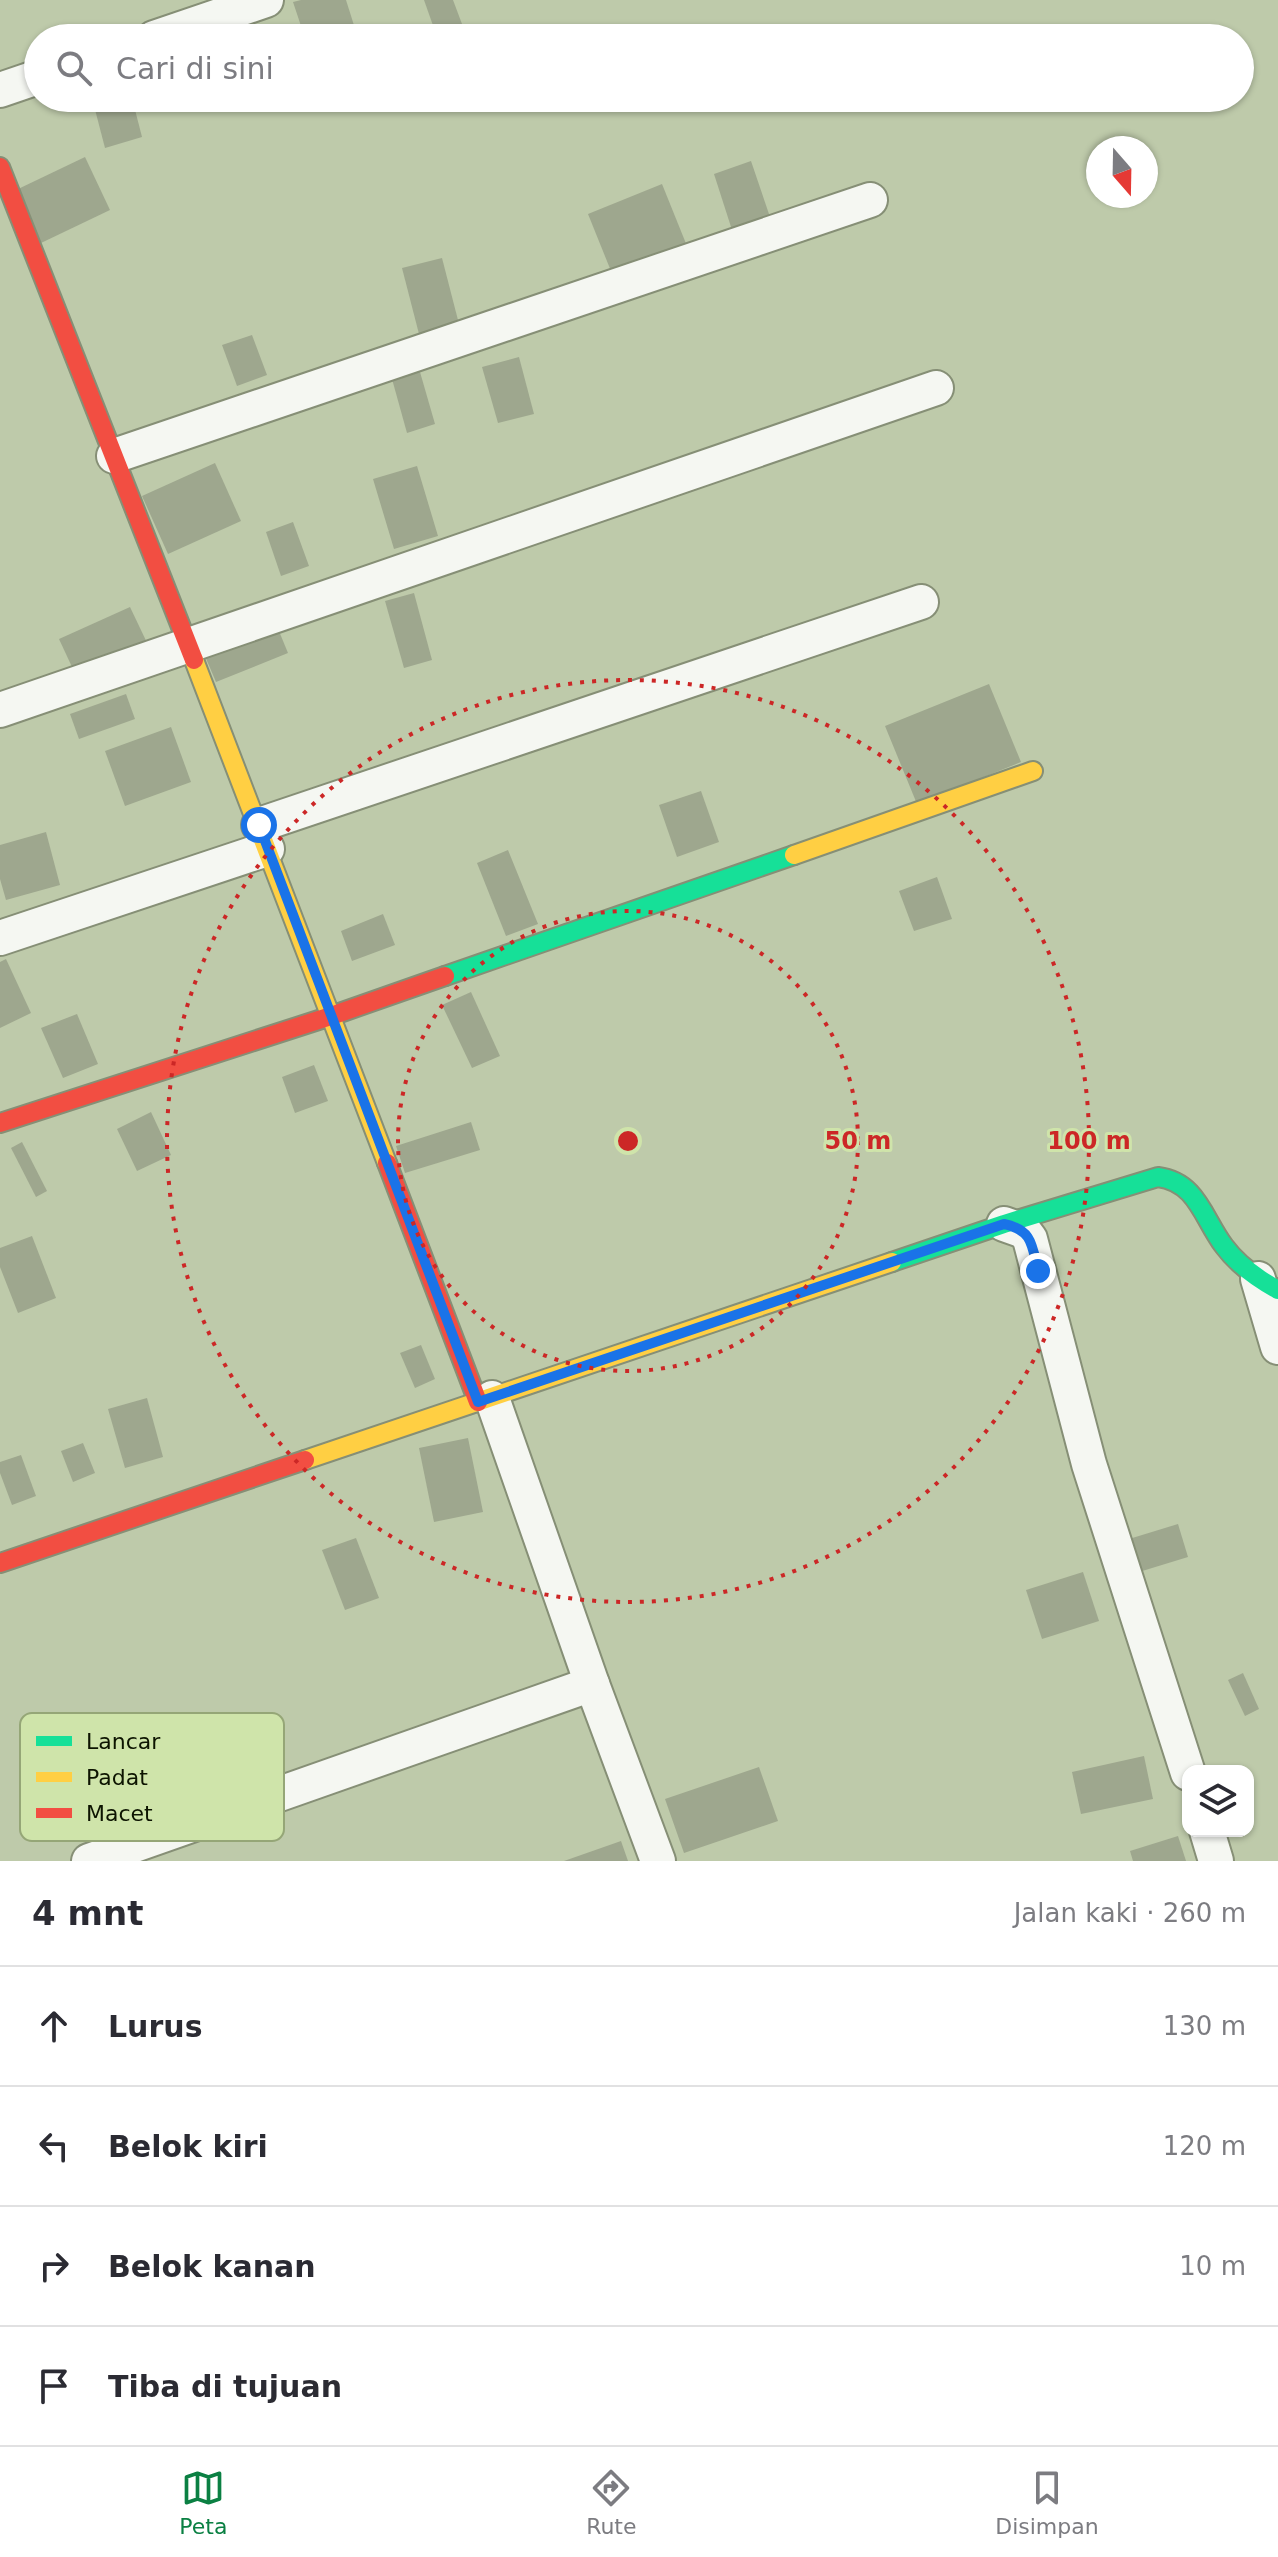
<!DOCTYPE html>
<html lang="id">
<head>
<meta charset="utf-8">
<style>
  body { margin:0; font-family:"DejaVu Sans",sans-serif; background:#f2f2f3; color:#2b2b33 }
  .controls { position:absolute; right:24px; bottom:24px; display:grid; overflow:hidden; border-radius:16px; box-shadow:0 2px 6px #0004 }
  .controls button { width:72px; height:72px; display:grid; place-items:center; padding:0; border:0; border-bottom:2px solid #e1e1e2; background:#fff; color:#2b2b33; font:40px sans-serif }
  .compass { position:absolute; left:1086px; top:136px; width:72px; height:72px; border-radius:50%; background:#fff; box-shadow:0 2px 6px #0004; rotate:160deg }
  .stop { position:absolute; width:24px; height:24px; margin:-18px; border:6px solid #1a73e8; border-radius:50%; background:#fff }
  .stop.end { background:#1a73e8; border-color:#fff; box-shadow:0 2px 8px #0008 }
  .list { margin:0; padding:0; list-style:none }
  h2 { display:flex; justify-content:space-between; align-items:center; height:104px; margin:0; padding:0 32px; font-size:34px }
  h2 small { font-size:26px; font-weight:400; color:#7c7c81 }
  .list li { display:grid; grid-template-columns:52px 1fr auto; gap:24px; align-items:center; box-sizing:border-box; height:120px; padding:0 32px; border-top:2px solid #e1e1e2 }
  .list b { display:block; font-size:30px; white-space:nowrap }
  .list em { font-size:26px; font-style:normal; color:#7c7c81 }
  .icon { flex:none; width:44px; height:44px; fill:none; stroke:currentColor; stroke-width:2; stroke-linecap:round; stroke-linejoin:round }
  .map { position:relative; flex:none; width:1278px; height:1861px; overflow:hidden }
  .search { position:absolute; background:#fff; box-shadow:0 2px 6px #0004; left:24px; right:24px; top:24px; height:88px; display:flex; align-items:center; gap:20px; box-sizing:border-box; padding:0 28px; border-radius:44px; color:#7c7c81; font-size:30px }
  .sheet { height:584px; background:#fff }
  nav { display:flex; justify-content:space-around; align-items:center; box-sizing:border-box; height:112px; border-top:2px solid #e1e1e2; background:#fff; font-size:22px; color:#7c7c81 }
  nav a { display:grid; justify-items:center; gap:4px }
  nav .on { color:#0b8043 }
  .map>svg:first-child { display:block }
  .building { fill:#9ea78e }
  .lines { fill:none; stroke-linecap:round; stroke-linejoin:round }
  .street-casing { stroke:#868f76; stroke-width:38 }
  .fast-casing { stroke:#868f76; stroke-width:22 }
  .slow-casing { stroke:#868f76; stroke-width:22 }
  .jam-casing { stroke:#868f76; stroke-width:22 }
  .street { stroke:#f5f7f2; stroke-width:34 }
  .fast { stroke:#16e098; stroke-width:18 }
  .slow { stroke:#ffcf43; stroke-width:18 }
  .jam { stroke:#f24e42; stroke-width:18 }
  .route { stroke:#1a73e8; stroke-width:10 }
  .ring { fill:none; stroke:#cc2726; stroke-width:4; stroke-dasharray:4 8 }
  .key { fill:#cfe4aa; stroke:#95a677; stroke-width:2 }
  .key-label { font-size:22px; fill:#0d1401 }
  .centre { fill:#cc2726; stroke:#cfe4aa; stroke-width:4 }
  .ring-label { font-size:24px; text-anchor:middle; font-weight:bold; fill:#cc2726; stroke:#cfe4aa; stroke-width:6; stroke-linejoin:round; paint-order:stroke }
</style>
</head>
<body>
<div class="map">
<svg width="1278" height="1861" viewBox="0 0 1278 1861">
  <rect width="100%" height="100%" fill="#becaaa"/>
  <!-- building -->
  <g class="building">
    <path d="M301,0h45l12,38h-53l-12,-36z"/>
    <path d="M424,0h29l9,24 -26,10z"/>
    <path d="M92,98h40l10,39 -37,11z"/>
    <path d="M85,157l25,53 -69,33 -25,-53z"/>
    <path d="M751,161l19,56 -38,13 -18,-56z"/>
    <path d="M662,184l27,67 -74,30 -27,-67z"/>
    <path d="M442,258l17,66 -40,10 -17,-66z"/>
    <path d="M252,335l15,40 -30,11 -15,-41z"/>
    <path d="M519,357l15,57 -36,9 -16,-56z"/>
    <path d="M420,372l15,52 -28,9 -15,-54z"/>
    <path d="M215,463l26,58 -73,33 -26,-58z"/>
    <path d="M417,466l21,70 -44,13 -21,-70z"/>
    <path d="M293,522l16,44 -28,10 -15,-44z"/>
    <path d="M414,593l18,67 -28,8 -19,-67z"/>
    <path d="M130,607l20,42 -71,33 -20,-43z"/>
    <path d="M274,619l14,34 -72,29 -14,-33z"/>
    <path d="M989,684l32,78 -104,42 -32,-78z"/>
    <path d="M126,694l9,25 -56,20 -9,-25z"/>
    <path d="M171,727l20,55 -66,24 -20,-55z"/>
    <path d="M701,791l18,51 -42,15 -18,-52z"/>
    <path d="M46,832l14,53 -54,15 -6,-21v-34z"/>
    <path d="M508,850l30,74 -32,12 -29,-73z"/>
    <path d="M937,877l15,42 -38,12 -15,-40z"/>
    <path d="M383,914l12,31 -43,16 -11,-30z"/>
    <path d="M6,959l25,54 -31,15v-66z"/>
    <path d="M471,992l29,64 -28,12 -30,-63z"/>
    <path d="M77,1014l21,50 -35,14 -22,-50z"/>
    <path d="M314,1065l14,36 -33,12 -13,-36z"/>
    <path d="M151,1112l20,43 -34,16 -20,-42z"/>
    <path d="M471,1122l9,28 -75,23 -9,-27z"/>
    <path d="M22,1142l25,49 -11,6 -25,-49z"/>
    <path d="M32,1236l24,62 -38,15 -18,-46v-19z"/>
    <path d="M421,1345l14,34 -20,9 -15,-35z"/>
    <path d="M147,1398l16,59 -38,11 -17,-59z"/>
    <path d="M468,1438l15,74 -49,10 -15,-74z"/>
    <path d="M83,1443l12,30 -22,9 -12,-31z"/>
    <path d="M21,1455l15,41 -24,9 -12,-32v-11z"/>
    <path d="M1178,1524l10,33 -49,15 -10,-33z"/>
    <path d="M356,1538l23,60 -34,12 -23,-60z"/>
    <path d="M1083,1572l16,49 -57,18 -16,-49z"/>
    <path d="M1243,1673l16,36 -14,7 -17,-36z"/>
    <path d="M1144,1756l9,43 -72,15 -9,-42z"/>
    <path d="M759,1767l19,54 -94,32 -19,-54z"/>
    <path d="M1178,1836l8,25h-53l-3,-10z"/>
    <path d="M621,1841l7,20h-64z"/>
  </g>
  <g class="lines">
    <!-- street casing -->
    <g class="street-casing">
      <g id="street">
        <path d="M154,38l112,-38"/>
        <path d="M0,90l38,-13"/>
        <path d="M114,456l756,-256"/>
        <path d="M0,710l936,-322"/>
        <path d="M259,825l662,-223"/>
        <path d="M0,938l267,-89"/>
        <path d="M1004,1224l20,7 6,8 59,225 99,309"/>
        <path d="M1258,1279l20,68"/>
        <path d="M492,1398l100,286 66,177"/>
        <path d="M1207,1831l9,30"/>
        <path d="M89,1861l503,-177"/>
      </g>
    </g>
    <!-- fast casing -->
    <g class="fast-casing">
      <g id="fast">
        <path d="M445,976l349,-121"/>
        <path d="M892,1262l112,-38 154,-47c39,5 45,41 66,69 14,19 34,33 54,44"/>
      </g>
    </g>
    <!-- slow casing -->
    <g class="slow-casing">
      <g id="slow">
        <path d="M194,660l193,503"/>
        <path d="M794,855l239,-84"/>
        <path d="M305,1460l587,-198"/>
      </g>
    </g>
    <!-- jam casing -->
    <g class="jam-casing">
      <g id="jam">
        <path d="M0,167l194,493"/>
        <path d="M0,1123l331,-107 114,-40"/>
        <path d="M387,1163l91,239"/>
        <path d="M0,1563l305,-103"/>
      </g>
    </g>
    <!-- street -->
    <use href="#street" class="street"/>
    <!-- fast -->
    <use href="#fast" class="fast"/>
    <!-- slow -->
    <use href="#slow" class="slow"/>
    <!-- jam -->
    <use href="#jam" class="jam"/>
  </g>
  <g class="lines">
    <!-- route -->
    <path class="route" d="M259,825l219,577 526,-178c29,6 28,22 34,47"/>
  </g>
  <!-- distance rings -->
  <g class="ring">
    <circle cx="628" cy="1141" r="230"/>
    <circle cx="628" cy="1141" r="461"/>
  </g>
  <!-- legend -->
  <rect x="20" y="1713" width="264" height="128" rx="12" class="key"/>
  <rect x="36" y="1736" width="36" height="10" fill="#16e098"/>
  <rect x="36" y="1772" width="36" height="10" fill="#ffcf43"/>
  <rect x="36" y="1808" width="36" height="10" fill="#f24e42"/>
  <g class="key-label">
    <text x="86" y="1749">Lancar</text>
    <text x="86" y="1785">Padat</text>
    <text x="86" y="1821">Macet</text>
  </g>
  <circle cx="628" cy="1141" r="12" class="centre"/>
  <g class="ring-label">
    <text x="858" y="1149">50 m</text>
    <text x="1089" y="1149">100 m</text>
  </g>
</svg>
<div class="controls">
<button><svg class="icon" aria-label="layers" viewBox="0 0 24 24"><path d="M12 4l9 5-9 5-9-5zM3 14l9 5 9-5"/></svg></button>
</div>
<svg class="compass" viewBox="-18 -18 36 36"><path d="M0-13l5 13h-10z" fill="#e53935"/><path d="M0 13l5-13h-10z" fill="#7c7c81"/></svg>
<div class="stop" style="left:259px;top:825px"></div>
<div class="stop end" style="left:1038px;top:1271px"></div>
<div class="search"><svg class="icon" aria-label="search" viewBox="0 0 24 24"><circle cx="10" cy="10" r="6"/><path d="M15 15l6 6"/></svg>Cari di sini</div>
</div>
<section class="sheet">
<h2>4 mnt<small>Jalan kaki · 260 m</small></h2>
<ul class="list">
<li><svg class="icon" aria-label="ahead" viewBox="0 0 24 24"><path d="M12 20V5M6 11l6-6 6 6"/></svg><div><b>Lurus</b></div><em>130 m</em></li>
<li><svg class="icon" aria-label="left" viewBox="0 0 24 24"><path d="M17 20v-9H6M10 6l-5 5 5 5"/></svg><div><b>Belok kiri</b></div><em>120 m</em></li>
<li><svg class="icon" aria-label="right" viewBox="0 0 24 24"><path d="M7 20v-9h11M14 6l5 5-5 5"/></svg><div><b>Belok kanan</b></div><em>10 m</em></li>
<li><svg class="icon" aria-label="arrive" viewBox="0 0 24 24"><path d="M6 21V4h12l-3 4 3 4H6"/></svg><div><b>Tiba di tujuan</b></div></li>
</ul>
</section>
<nav>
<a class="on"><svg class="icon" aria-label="map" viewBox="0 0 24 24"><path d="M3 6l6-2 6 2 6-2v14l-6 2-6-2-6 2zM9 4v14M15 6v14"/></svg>Peta</a>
<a><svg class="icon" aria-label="directions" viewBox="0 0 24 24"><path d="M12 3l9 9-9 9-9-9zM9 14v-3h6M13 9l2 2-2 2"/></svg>Rute</a>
<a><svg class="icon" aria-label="saved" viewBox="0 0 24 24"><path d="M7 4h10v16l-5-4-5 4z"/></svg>Disimpan</a>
</nav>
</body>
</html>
